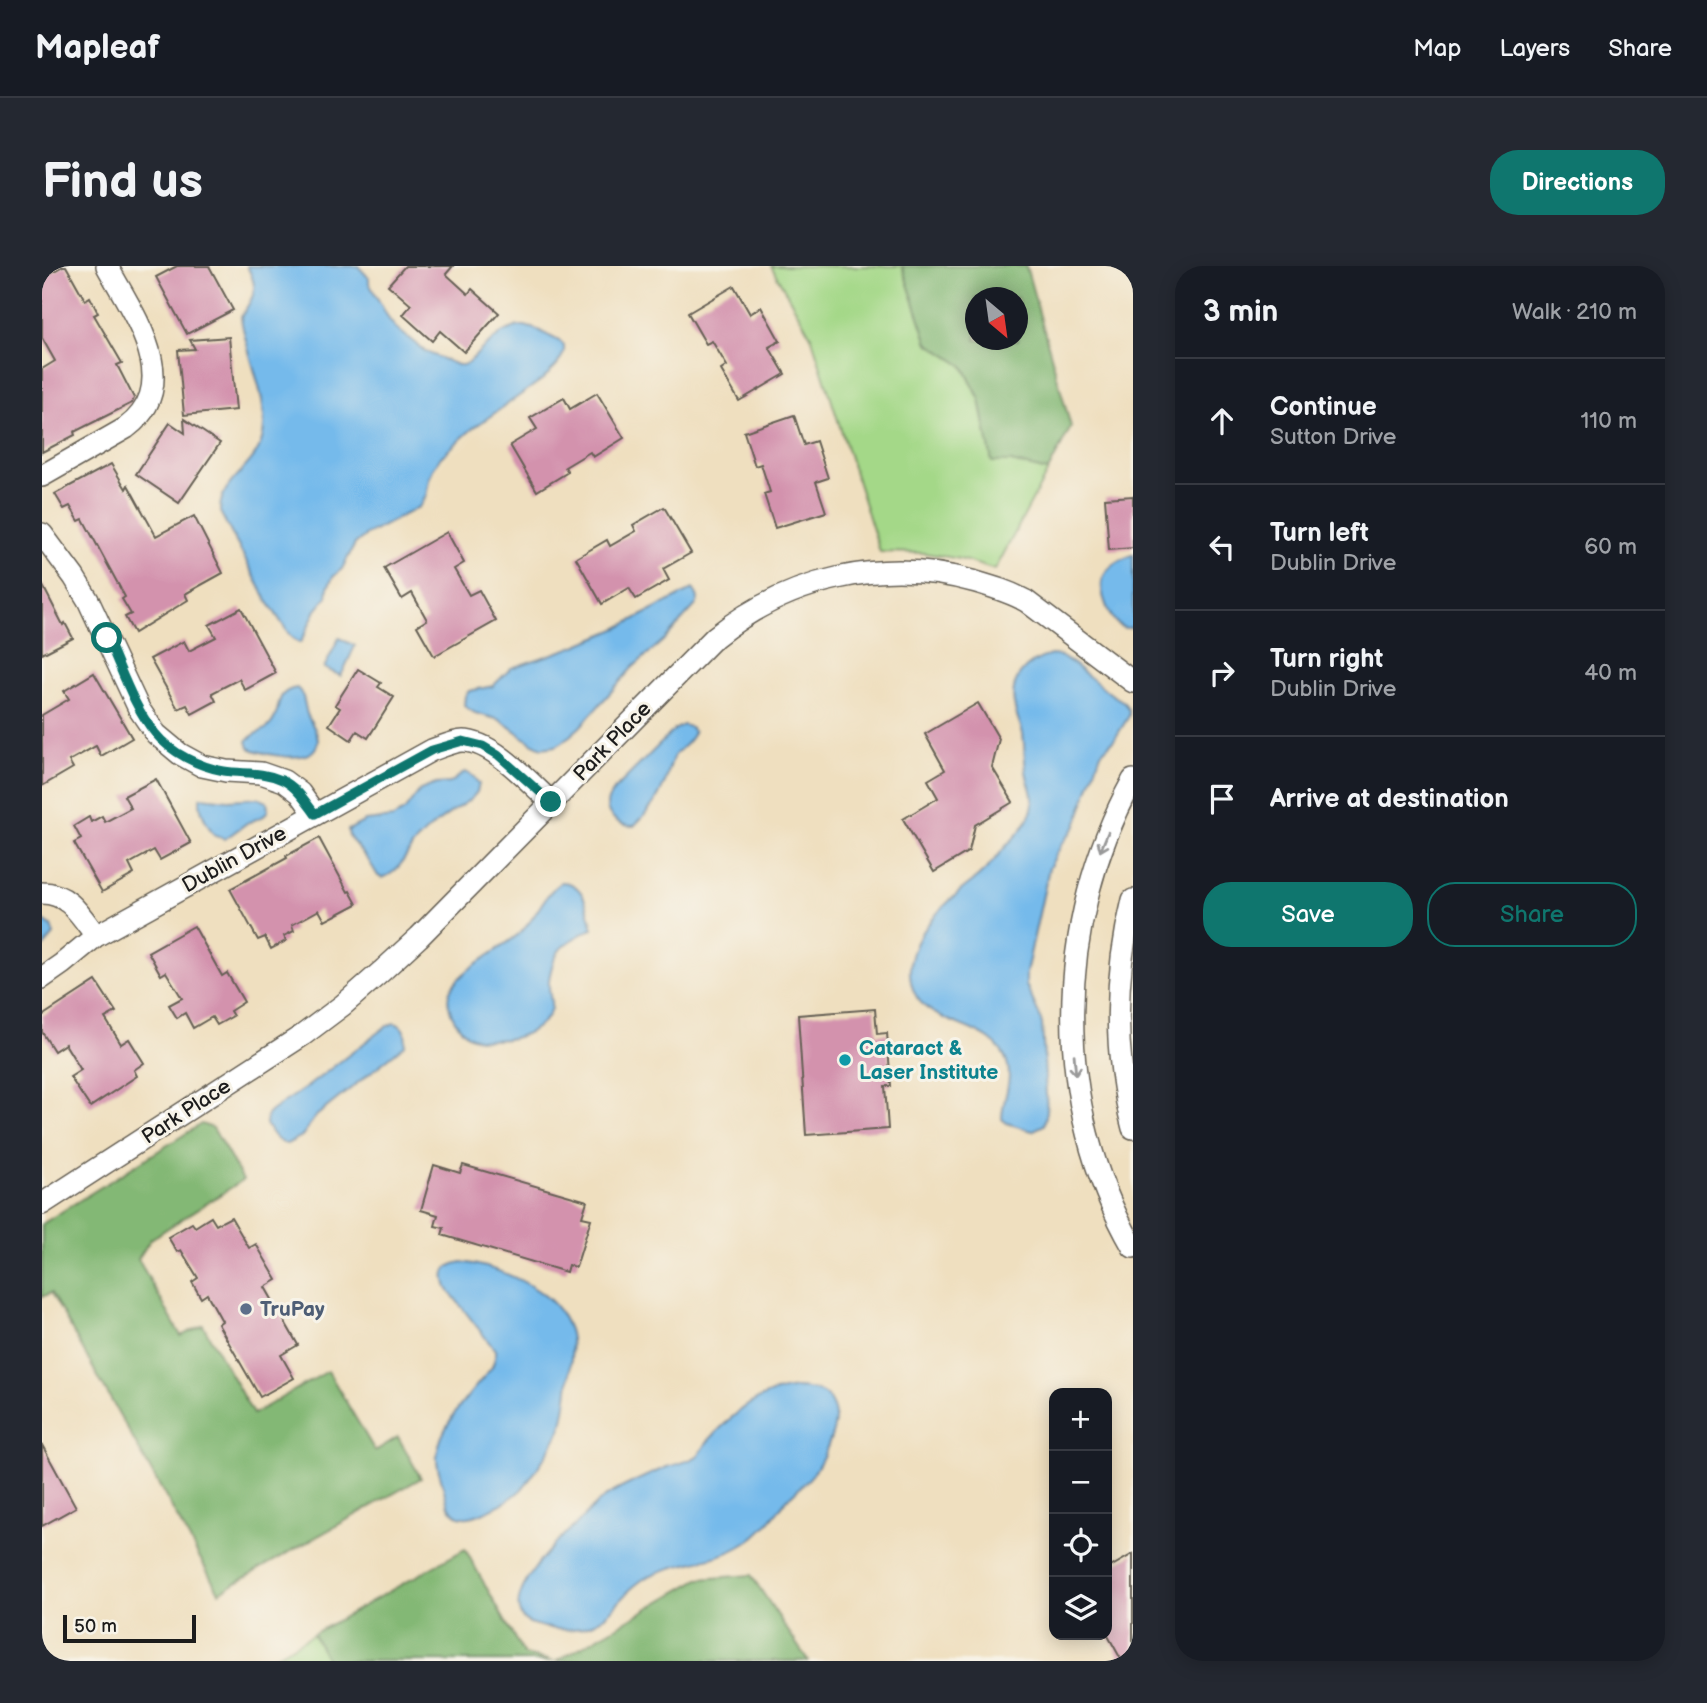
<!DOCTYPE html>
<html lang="en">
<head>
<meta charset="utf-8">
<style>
  body { margin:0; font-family:"Balsamiq Sans",sans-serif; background:#242831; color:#f1f3f6 }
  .controls { position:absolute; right:21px; bottom:21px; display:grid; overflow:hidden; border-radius:14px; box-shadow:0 4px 18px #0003 }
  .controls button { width:63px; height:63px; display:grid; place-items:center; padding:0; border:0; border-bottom:2px solid #363941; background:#171b24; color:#f1f3f6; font:35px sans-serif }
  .compass { position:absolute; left:923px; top:21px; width:63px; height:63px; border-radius:50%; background:#171b24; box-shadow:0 4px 18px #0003; rotate:151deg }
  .scale { position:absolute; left:21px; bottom:18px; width:133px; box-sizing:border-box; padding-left:7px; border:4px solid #1c1c1c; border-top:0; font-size:19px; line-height:24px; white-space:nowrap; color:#1c1c1c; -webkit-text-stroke:5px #f7f3e8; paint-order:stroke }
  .stop { position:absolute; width:21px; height:21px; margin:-16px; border:5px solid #0f766e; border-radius:50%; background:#fff }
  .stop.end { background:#0f766e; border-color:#fff; box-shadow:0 2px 7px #0008 }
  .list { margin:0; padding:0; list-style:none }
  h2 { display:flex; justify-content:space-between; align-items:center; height:91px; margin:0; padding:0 28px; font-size:30px }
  h2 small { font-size:23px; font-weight:400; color:#9ea1a6 }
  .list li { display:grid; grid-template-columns:46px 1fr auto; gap:21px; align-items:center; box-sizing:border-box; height:126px; padding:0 28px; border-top:2px solid #363941 }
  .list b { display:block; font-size:26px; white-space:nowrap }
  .list p { margin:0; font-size:23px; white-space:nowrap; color:#9ea1a6 }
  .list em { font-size:23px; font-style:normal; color:#9ea1a6 }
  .actions { display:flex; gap:14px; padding:21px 28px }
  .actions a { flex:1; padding:16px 0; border:2px solid #0f766e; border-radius:28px; text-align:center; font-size:24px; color:#0f766e }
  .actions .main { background:#0f766e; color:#fff }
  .icon { flex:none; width:38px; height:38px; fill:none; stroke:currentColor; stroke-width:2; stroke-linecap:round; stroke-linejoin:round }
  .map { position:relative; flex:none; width:1091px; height:1395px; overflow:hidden; border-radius:28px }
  header { display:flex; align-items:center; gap:42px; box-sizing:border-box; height:98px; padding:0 35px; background:#171b24; border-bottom:2px solid #363941 }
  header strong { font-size:33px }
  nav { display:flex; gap:38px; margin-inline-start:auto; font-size:24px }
  .intro { display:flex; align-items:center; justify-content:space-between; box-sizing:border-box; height:168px; padding:0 42px }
  h1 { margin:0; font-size:49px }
  .button { padding:18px 32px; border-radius:28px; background:#0f766e; color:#fff; font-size:24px; font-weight:700 }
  main { display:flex; gap:42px; padding:0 42px }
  aside { flex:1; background:#171b24; border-radius:28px; box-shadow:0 4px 18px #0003 }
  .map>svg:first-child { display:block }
  .green { fill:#a4d888; stroke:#607a52; stroke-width:2 }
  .forest { fill:#83b874; stroke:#506a48; stroke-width:2; fill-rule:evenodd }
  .water { fill:#75baeb; stroke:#486b84; stroke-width:2 }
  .building { fill:#d392ad }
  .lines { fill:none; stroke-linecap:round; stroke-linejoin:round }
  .minor-casing { stroke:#666055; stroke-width:24 }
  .minor { stroke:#fff; stroke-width:21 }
  .oneway { stroke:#999 }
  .route { stroke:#0f766e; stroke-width:9 }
  .culture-dot { fill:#0f9aa8; stroke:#f7f3e8; stroke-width:2.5 }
  .service-dot { fill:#5c6f8a; stroke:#f7f3e8; stroke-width:2.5 }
  .labels { text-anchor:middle; stroke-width:6; stroke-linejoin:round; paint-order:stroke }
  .street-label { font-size:21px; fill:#1c1c1c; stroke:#f7f3e8 }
  .culture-label { font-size:21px; font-weight:bold; fill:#0d838f; stroke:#f7f3e8; text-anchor:start }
  .service-label { font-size:21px; font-weight:bold; fill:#4e5e75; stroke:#f7f3e8; text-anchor:start }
</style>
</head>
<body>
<header>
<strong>Mapleaf</strong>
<nav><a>Map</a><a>Layers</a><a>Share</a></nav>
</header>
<div class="intro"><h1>Find us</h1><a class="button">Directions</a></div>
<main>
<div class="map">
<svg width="1091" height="1395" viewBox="0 0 1091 1395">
  <rect width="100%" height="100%" fill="#f7f3e8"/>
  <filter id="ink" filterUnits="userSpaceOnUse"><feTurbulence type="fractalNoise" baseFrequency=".0143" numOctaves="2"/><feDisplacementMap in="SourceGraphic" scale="14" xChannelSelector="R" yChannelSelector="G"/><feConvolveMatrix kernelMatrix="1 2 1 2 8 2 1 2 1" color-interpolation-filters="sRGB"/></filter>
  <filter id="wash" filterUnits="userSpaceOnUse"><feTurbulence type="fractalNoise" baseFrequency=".00686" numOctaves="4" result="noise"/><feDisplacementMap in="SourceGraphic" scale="28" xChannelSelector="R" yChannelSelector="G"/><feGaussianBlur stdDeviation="1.57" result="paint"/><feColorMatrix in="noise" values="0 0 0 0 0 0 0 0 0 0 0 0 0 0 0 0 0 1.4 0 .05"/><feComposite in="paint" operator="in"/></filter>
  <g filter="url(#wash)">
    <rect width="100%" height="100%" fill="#efdfbf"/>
    <!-- green -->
    <g class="green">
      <path d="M729,0h131l26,77 35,23 17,34 12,61 19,1 37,9 -53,99 -35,-11 -36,-6 -44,-1 -69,-216z"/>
      <path d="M271,1368l15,27h-62z"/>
    </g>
    <!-- forest -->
    <g class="forest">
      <path d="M860,0h124l45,161 -23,44 -37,-9h-19l-12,-63 -17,-33 -35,-23zM934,32h42v42h-42z"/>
      <path d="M159,858l12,4 30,52 -92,59 -13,20 43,77 22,-11 50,89 75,-43 47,80 23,-14 23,41 -202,114 -168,-299 -9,4v-73z"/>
      <path d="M423,1283l59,106 30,6h-226l-15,-27z"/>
      <path d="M709,1309l57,86h-251l142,-82z"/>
    </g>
    <!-- water -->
    <g class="water">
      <path d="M205,0h111l11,12v5l21,38 6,7 30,24 31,13h6l5,-2 14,-14 21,-17 15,-6h7l13,4 23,12 3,4v7l-7,12 -14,14 -71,50 -31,28 -8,12 -4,11 -3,16 -7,11 -53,28 -11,9 -13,25 -9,8 -5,10 -1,10 -11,13 -15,32 -2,1 -8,-6 -23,-35 -48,-90c-1,-32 34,-42 42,-73 10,-35 -17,-86 -21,-122 13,-22 19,-26 6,-51z"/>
      <path d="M1091,289v72c-4,1 -7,2 -11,0 -12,-5 -24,-37 -19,-49 5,-13 18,-19 30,-23z"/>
      <path d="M651,323c4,6 7,9 3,16l-31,34 -33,29 -52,59 -17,15 -7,4 -14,2 -9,-4 -33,-24 -25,-7 -11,-7 1,-10 4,-5 24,-5 18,-18 62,-21 45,-19z"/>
      <path d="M297,372l16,8 -14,30 -17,-8z"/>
      <path d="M1009,389l9,1 12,7 39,31 13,8 5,9v5l-15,24 -13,13 -25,73 -14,18 -13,24 -23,105v12l13,29 3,10 5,88 -3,13 -12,6 -25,-8 -5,-4c0,-18 10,-35 6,-53 -13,-52 -95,-32 -98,-92 -2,-32 24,-60 47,-80 7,-7 17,-13 24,-20 9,-8 17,-18 25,-28 10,-10 20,-20 25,-34 5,-12 -1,-23 -4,-36 -3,-13 -2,-28 -4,-42 -2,-8 -6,-17 -8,-25 -7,-29 9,-47 36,-54z"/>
      <path d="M255,422c8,7 7,16 10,26 4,9 14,22 10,31 -7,20 -53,10 -68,3l-2,-7c7,-9 18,-9 24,-17 12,-14 1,-32 26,-36z"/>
      <path d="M641,459l7,2 4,5c-3,11 -15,16 -21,26 -3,7 -5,15 -7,22 -7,19 -17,32 -32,46 -13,1 -31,-11 -26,-26 1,-3 5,-8 7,-11l59,-59z"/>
      <path d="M423,506l8,4 6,8 -2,8 -6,7c-21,14 -44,28 -59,48 -9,13 -14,26 -30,31l-4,-2 -9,-15 -20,-24 -1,-7 17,-9 28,-3 12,-8 15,-20 16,-6 14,-1z"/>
      <path d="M160,531l26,3 30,-2 9,4 1,8 -4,6 -17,7 -22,16 -10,-3c-8,-11 -16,-24 -15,-38z"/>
      <path d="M519,616c25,0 27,29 32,47 -9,3 -29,14 -35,23 -5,8 -10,26 -9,35 0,9 5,18 0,27 -3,7 -16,17 -24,20 -11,6 -46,9 -57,1 -7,-5 -16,-17 -18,-26 -2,-6 -3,-14 1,-20 12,-22 52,-40 70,-57 16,-15 22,-37 40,-50z"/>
      <path d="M0,654l9,6 3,9 -12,14z"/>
      <path d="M352,757c10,2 13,12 11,22l-90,72 -13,19 -15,8c-11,-2 -16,-11 -21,-20l1,-9 4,-4 36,-24 78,-60z"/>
      <path d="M420,996c30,4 65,18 87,37 8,7 14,17 18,26 7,14 4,32 3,47 -2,16 -4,44 -10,58 -5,13 -14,25 -22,37 -6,10 -13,21 -23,28 -10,8 -21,13 -33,18 -7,3 -18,7 -25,2 -10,-6 -12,-22 -15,-33 -2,-8 -6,-17 -5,-26 2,-32 36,-65 55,-89l3,-9v-8l-48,-62c-6,-16 -2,-23 15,-26z"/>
      <path d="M756,1122c8,1 20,1 26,6 6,4 11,16 11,23 1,15 -14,46 -23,58 -8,10 -18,17 -26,26 -13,16 -23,31 -40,42 -30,20 -67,18 -99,34 -14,8 -25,21 -35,32 -18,20 -42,24 -68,18 -8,-2 -18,-3 -23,-11 -13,-22 27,-66 42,-80 5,-5 11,-9 16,-14 10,-10 18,-21 31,-28 18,-10 38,-19 57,-27 9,-3 22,-5 30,-11 5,-4 8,-12 13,-17 25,-27 50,-49 88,-51z"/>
    </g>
    <g id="blocks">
      <!-- building -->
      <g class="building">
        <path d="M21,0h3l19,34 5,-3 8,16 -4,2 28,48 -5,2 17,33 -2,5 -58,29 1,3 -33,17v-83l13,-8 -13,-23v-60z"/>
        <path d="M135,0h32l24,44 -46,24 -31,-57z"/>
        <path d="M363,0h48l-7,8 22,20 4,-5 27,24 -35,39 -24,-21 -8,10 -29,-26 8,-10 -23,-20z"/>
        <path d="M692,20l16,28 11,-7 19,34 -11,6 16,27 -46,27 -18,-31 6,-4 -15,-25 -6,3 -18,-31z"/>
        <path d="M187,71l7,73 -52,5 -6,-65 17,-1 -5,-9z"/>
        <path d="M555,127l27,45 -31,19 -3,-5 -25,15 3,5 -31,19 -27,-46 27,-16 -7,-11 34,-20 6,11z"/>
        <path d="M752,149l10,30 12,-4 12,37 -12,4 10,30 -51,16 -11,-34 6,-2 -9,-28 -6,2 -11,-34z"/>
        <path d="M142,153l36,24 -41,60 -43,-29 34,-51 15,10z"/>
        <path d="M69,198l15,25 2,-4 28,51 38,-20 29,57 -38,21 3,6 -54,33 -9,-16 6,-3 -9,-15 3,-2 -42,-78 -4,2 -9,-15 -6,3 -9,-15z"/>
        <path d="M1091,230v52l-24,2 -4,-52z"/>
        <path d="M622,241l27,46 -28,16 6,11 -33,19 -7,-11 -27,16 -26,-46 31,-18 3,6 26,-15 -3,-6z"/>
        <path d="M405,266l17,31 -10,6 15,26 10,-5 17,31 -62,35 -17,-30 10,-6 -15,-27 -10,6 -18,-31z"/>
        <path d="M0,318l21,41 2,-2 8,15 -31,16z"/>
        <path d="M199,342l35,65 -31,17 -6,-11 -27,14 4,8 -24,13 -5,-9 -9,4 -28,-50 34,-18 5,10 27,-14 -7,-12z"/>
        <path d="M316,403l23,14 -3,4 16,10 -26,41 -11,-7 -6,9 -22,-15 11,-17 -5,-3z"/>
        <path d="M52,407l38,65 -31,18 -5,-10 -27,15 4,7 -31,18v-71l27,-16 -5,-8z"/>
        <path d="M936,437l21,36 -7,28 21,35 -38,23 -6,26 -35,21 -31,-53 35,-21 -10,-18 17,-10 -20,-36z"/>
        <path d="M114,513l35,64 -31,17 -6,-10 -25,14 5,10 -32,18 -28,-49 7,-4 -7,-13 15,-9 2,5 11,-6 3,6 26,-14 -7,-12z"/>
        <path d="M277,572l29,54 2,-1 7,13 -32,17 -6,-11 -27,15 2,6 -10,5 2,5 -15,8 -6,-12 -7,3 -28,-51 57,-31 -1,-2z"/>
        <path d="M152,660l28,50 5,-3 17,29 -14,9 3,5 -16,9 -5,-8 -19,11 -8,-15 -8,5 -8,-13 13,-7 -16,-26 -5,3 -13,-23z"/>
        <path d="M54,715l20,31 -11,6 16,26 8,-5 15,24 -10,7 3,6 -47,31 -20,-30 11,-7 -16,-26 -11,7 -12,-19v-16z"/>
        <path d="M833,743l2,25 10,-1 4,53h-6l3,43 -82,6 -8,-120z"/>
        <path d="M392,899l26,8 3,-8 124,36 -5,16 9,2 -15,48 -8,-2 -2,7 -124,-37 2,-7 -9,-2 3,-11 -17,-5z"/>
        <path d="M169,951l5,8 15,-8 18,31 7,-4 21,36 -12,7 33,58 -17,10 13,23 -34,19 -42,-73 4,-3 -15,-27 -6,4 -9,-16 6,-4 -17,-28 -4,2 -9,-15 24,-14 3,4z"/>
        <path d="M0,1179l34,62 -34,19z"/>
        <path d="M1091,1288v107h-11l-15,-27v-65z"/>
      </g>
    </g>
  </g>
  <g filter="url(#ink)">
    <use href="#blocks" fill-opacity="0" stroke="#666055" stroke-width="2"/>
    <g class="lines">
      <!-- minor casing -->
      <g class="minor-casing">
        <g id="minor">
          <path d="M0,210l84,-48c59,-44 7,-114 -19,-162"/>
          <path d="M0,268l32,43 14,23 51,109 17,25 24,20 22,12 24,5 35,2 23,8 16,12 15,21"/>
          <path d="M1091,514c-79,143 -82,325 0,467"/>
          <path d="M0,627c27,0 39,23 54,43"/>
          <path d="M1091,634c-19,74 -20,154 0,228"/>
          <path d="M0,712l20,-14 34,-28 336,-186c9,-3 22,-9 31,-9 30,0 67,42 88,61"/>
          <path d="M0,938l261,-169 40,-30 39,-34 37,-34 296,-300c74,-59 169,-81 261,-55 17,5 34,10 50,19l107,81"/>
        </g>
      </g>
      <!-- minor -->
      <use href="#minor" class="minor"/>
    </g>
    <!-- one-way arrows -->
    <defs><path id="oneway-shaft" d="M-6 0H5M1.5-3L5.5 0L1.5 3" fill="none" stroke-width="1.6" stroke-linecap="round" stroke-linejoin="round" transform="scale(1.75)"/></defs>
    <g class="oneway">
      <use href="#oneway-shaft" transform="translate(1062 576) rotate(112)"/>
      <use href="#oneway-shaft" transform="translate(1033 799) rotate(85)"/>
    </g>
  </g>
  <g class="lines" filter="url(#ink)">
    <!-- route -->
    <path class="route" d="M65,372c14,30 27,70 48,95 16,20 45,34 69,38 20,3 39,0 58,9 15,7 24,22 33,34l117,-64 31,-9 20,5 15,9 53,47"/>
  </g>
  <!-- markers -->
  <circle class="culture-dot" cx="803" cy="794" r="7"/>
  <circle class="service-dot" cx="204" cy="1043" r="7"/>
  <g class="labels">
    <!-- street labels -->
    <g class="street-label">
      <text transform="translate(570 475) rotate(-46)" y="7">Park Place</text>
      <text transform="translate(192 593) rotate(-29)" y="7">Dublin Drive</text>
      <text transform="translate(144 845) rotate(-33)" y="7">Park Place</text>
    </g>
    <!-- culture labels -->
    <g class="culture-label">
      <text x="817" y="789">Cataract &amp;<tspan x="817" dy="24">Laser Institute</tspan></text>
    </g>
    <!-- service labels -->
    <g class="service-label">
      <text x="218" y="1050">TruPay</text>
    </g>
  </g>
</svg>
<div class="controls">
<button>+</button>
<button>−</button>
<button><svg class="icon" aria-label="locate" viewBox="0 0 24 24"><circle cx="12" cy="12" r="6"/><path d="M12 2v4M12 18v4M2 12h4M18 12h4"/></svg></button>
<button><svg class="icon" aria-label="layers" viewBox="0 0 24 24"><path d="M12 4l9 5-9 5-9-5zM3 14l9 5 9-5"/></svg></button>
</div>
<svg class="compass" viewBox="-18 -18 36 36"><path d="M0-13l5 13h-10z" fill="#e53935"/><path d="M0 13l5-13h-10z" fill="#9ea1a6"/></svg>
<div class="scale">50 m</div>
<div class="stop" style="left:65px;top:372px"></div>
<div class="stop end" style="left:509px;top:536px"></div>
</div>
<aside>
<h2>3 min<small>Walk · 210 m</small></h2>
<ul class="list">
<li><svg class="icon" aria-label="ahead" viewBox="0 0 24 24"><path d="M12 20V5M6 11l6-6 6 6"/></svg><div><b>Continue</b><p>Sutton Drive</p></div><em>110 m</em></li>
<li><svg class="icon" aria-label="left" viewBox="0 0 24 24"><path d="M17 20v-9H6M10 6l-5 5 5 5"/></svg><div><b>Turn left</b><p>Dublin Drive</p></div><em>60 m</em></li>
<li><svg class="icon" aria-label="right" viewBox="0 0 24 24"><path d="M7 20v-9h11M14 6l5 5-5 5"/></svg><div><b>Turn right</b><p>Dublin Drive</p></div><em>40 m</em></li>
<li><svg class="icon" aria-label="arrive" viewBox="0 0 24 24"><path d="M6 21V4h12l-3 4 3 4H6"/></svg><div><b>Arrive at destination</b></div></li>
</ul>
<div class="actions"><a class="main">Save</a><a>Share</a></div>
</aside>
</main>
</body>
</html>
